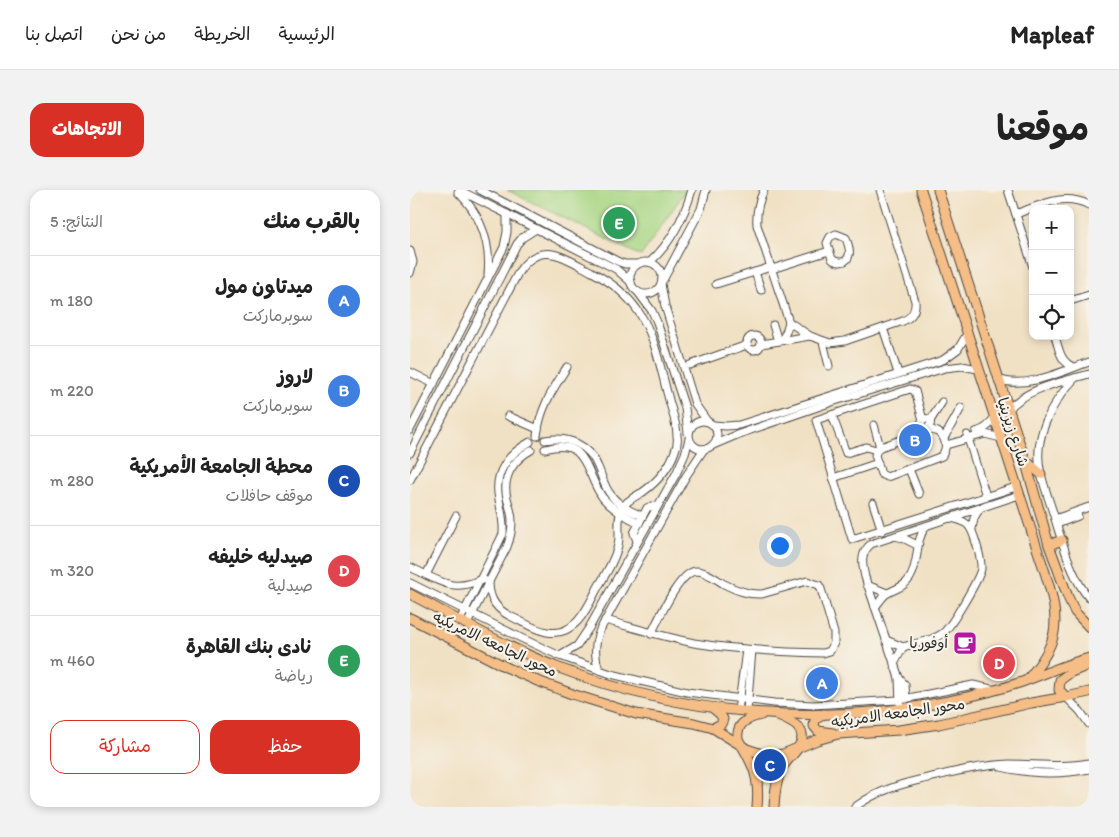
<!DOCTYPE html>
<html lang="ar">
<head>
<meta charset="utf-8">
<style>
  body { margin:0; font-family:Itim,"Playpen Sans Arabic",sans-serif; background:#f2f2f2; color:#222; direction:rtl }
  .controls { position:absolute; right:15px; top:15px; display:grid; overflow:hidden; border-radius:10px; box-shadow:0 2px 8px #0003 }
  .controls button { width:45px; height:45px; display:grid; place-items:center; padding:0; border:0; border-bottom:1px solid #e0e0e0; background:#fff; color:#222; font:25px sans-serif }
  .you { position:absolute; left:369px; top:355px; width:18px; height:18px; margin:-12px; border:4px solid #fff; border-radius:50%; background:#1a73e8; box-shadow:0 0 0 8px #1a73e833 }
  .badge { display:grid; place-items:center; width:32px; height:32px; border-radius:50%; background:#d93025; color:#fff; font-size:16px; font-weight:700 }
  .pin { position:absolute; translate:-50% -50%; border:2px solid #fff; box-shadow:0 1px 5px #0006 }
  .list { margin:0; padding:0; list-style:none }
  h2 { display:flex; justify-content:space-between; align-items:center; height:65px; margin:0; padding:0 20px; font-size:21px }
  h2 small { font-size:16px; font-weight:400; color:#767676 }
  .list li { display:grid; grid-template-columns:32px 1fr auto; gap:15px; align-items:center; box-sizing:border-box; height:90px; padding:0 20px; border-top:1px solid #e0e0e0 }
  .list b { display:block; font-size:19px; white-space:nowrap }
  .list p { margin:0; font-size:16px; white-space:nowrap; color:#767676 }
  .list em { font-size:16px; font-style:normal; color:#767676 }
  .actions { display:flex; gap:10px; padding:15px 20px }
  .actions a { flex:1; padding:11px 0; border:1px solid #d93025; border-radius:15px; text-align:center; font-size:18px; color:#d93025 }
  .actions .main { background:#d93025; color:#fff }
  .icon { flex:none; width:28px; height:28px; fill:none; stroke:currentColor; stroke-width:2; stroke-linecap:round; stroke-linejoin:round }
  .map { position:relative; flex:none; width:679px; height:617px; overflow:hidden; direction:ltr; border-radius:15px }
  header { display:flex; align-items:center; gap:30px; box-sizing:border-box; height:70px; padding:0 25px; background:#fff; border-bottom:1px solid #e0e0e0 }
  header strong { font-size:24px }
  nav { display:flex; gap:28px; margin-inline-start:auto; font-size:18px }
  .intro { display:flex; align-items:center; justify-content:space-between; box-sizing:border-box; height:120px; padding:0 30px }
  h1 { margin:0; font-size:35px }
  .button { padding:12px 22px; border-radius:15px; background:#d93025; color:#fff; font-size:18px; font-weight:700 }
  main { display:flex; gap:30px; padding:0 30px }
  aside { flex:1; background:#fff; border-radius:15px; box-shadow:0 2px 8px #0003 }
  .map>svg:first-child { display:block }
  .green { fill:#a7d683; stroke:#698057 }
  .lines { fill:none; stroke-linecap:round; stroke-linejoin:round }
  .minor-casing { stroke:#494642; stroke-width:9 }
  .major-casing { stroke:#494642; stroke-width:11 }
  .minor { stroke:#fff; stroke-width:7 }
  .major { stroke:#f6be87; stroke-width:9 }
  .labels { text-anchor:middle; stroke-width:4.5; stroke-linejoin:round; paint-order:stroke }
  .street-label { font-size:15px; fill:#2b2b2b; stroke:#f7f3e8 }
  .poi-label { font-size:15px; fill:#2b2b2b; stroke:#f7f3e8; text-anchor:end }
</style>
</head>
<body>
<header>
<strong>Mapleaf</strong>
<nav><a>الرئيسية</a><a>الخريطة</a><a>من نحن</a><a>اتصل بنا</a></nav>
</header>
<div class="intro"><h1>موقعنا</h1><a class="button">الاتجاهات</a></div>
<main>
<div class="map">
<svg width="679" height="617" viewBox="0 0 679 617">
  <rect width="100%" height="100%" fill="#f7f3e8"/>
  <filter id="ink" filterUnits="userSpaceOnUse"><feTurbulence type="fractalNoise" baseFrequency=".02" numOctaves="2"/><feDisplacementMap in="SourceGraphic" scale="10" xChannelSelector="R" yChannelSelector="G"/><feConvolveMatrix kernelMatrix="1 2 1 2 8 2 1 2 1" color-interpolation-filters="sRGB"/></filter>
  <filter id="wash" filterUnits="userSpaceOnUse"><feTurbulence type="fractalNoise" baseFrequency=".0096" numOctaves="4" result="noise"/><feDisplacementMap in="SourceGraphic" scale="20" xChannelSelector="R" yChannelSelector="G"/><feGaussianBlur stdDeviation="1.12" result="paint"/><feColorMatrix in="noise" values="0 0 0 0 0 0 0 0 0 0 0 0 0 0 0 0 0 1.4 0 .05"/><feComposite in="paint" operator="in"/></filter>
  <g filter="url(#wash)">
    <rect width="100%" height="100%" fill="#f1e1c4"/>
    <!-- green -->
    <path class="green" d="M97,0h179l-45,66z"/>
  </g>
  <g filter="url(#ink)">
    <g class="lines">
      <!-- minor casing -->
      <g class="minor-casing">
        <g id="minor">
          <path d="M49,0l157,79 15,13"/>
          <path d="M70,0l139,72 6,2h13"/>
          <path d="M354,0c-6,12 -8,22 -7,35l32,97 -3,10 -4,8"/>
          <path d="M598,0l25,77"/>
          <path d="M48,2c23,23 33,52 30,83"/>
          <path d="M606,24c25,-9 47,-22 73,-9"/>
          <path d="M426,44l10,4c1,4 5,12 3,17 -2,9 -12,8 -17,4l-5,-16 3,-6z"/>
          <path d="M0,61l3,11 -3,11"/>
          <circle cx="236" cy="88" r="16"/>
          <path d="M240,72c21,-19 34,-45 42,-72"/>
          <path d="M362,79l57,-18"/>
          <path d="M345,82l6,18"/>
          <path d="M253,90l38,-71 5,-19"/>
          <path d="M251,94l4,22 30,98 12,17"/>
          <path d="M306,94l55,-17"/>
          <path d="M228,102l14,19 5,11 28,86 3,25"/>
          <path d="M660,111l19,-6"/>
          <path d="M379,132l21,14 20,7 15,-2 58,-20c9,-4 13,-10 12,-20l-35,-111"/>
          <path d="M363,135l5,16"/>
          <path d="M473,138l15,45"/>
          <path d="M645,146c4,13 5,26 19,31"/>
          <circle cx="344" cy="153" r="7"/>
          <path d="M413,152l6,24"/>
          <path d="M351,154l49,-8"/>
          <path d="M280,175l57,-20"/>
          <path d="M0,182l24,12"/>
          <path d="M665,188c-24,25 -43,61 -34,96 5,19 12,37 17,55 8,24 15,50 31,69"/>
          <path d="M588,189c26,11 65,-8 91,-17"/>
          <path d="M598,220c18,-22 54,-28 81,-36"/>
          <path d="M422,225l14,38 20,-6 10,3"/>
          <path d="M98,226l30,13"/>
          <circle cx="516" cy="233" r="4.5"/>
          <path d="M513,230l-8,-29 -5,-2 -94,31 36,119 164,-52"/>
          <circle cx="293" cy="245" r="14"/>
          <path d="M520,231l12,-19"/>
          <path d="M303,235l13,1 13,-1 204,-65 15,-11 9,-15"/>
          <path d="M464,235l6,22"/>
          <path d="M0,240l94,-183 3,-15v-18"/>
          <path d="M518,240c15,0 22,13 14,26l-55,21 -6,-3 -6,-19 3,-7z"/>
          <path d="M566,242c9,-3 14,-6 18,-15"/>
          <path d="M557,245l19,61"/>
          <path d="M127,246c3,-28 15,-45 30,-69"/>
          <path d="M534,248l17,-30"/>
          <path d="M135,250c23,-4 44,4 53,27 4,9 6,20 13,28 8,11 20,16 31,21"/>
          <path d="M303,255l26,-11 96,-33 110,-33 17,-2 16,3"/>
          <path d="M536,255l39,-11 16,4"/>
          <path d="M135,259c44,-13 40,26 58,49 10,12 23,18 36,25"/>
          <path d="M0,263l107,-209 5,-6 14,-9"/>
          <path d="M499,279l10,25"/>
          <path d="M423,288l45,-15"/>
          <path d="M0,290l108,-207c22,-35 47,-15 74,-1 19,10 34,21 46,39 17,24 22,56 30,85 3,13 9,27 9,40 1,5 0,10 -2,15 -6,18 -17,30 -32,41 -7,4 -16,8 -21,16 -6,11 -1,25 -4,37 -3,15 -13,30 -21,44 -10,20 -22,48 -50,43 -12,-2 -24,-10 -35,-15 -15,-7 -23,-17 -23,-35l-8,-3c-28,15 -45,0 -71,-12"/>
          <path d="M463,313l9,28"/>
          <path d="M645,329l34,-12"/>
          <path d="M647,334l21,-8"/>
          <path d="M562,339l2,-11 6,-10"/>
          <path d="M485,346l8,2 14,7"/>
          <path d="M227,351l-3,-8 13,-25 4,-2 5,1"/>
          <path d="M16,385l30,-59"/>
          <path d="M0,393l111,55 39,18 51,18 76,18 87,11 39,2 86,-5 74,-15 23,5"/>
          <path d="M457,395l20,8"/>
          <path d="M465,417c4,-4 8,-12 13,-14 9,-5 16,-6 22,-15 10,-17 4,-36 16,-52"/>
          <path d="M50,430l43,-86c1,-13 -2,-22 -4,-35 -6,-26 9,-45 31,-57"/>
          <path d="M195,430c30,8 59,17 89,23 43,7 86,9 129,10l7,-2 4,-8v-10l-13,-44 -2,-4 -12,-4 -45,13c-14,1 -26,-4 -38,-10 -8,-5 -18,-13 -28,-13 -17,1 -37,48 -45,63"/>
          <path d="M57,434l40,-77c3,-8 5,-17 5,-26 0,-8 -3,-15 -5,-23 -5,-21 6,-38 24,-48"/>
          <path d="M476,450l17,7c13,-4 30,-6 40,-14 8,-6 36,-54 38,-64 1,-8 -7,-38 -13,-44 -5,-5 -11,-6 -18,-7"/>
          <path d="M150,466l17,-10 12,-18 87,-154 9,-20 4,-15"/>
          <path d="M484,474l9,-17"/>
          <path d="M189,480c-5,-14 -5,-26 1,-40l86,-154 18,-27"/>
          <path d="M489,488l1,25"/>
          <path d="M656,507l14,14 9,13"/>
          <path d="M496,509l-1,-14 -6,-7 -34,-101c-3,-13 -5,-24 6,-33l148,-49"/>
          <path d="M328,521l8,-61"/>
          <path d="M337,521l5,-61"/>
          <path d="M591,577c29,7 59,8 88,2"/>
          <path d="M445,617c24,-18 53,-25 82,-31 24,-6 46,-11 72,-12 27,0 53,4 80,-1"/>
        </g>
      </g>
      <!-- major casing -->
      <g class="major-casing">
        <g id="major">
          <path d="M511,0l115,355c9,30 27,68 15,98 -5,14 -14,25 -23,36"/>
          <path d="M528,0l87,270 24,85 19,52 7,15 14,15"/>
          <path d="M616,271l15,13"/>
          <path d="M639,355l13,-5"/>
          <path d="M0,404c49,26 98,54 149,74 123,47 261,59 390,33 24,-5 49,-11 73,-19 22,-8 44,-18 67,-24"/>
          <path d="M0,428l98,50 27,12 37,14 64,20 58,9 19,5 34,21 21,7 15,-2 34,-14 21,-6 61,-4 40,-6 92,-21 35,-6 23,-5"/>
          <path d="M656,507l-7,-7 1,-10 11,-8 18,-7"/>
          <path d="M414,524l-9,6 -1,6 4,5 15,2"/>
          <path d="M303,538l8,-4 2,-5 -3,-5 -6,-5"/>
          <path d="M348,592l2,-7 6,-4 9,2 3,6"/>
          <path d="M347,617c3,-30 -4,-43 -19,-68 -2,-16 10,-21 23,-24"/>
          <path d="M364,617c1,-14 2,-26 8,-39 5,-9 13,-14 17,-22 11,-17 -9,-25 -21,-30"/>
        </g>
      </g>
      <!-- minor -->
      <use href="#minor" class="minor"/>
      <!-- major -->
      <use href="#major" class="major"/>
    </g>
  </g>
  <!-- icons -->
  <defs>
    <g id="cafe-square" transform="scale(1.25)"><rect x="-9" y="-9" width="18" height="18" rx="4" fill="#b5179e" stroke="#f7f3e8"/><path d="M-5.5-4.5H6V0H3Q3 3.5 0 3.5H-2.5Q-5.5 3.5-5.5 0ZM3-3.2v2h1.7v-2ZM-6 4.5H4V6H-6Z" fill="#fff"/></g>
  </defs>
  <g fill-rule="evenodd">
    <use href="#cafe-square" x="555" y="453"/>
  </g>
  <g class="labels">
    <!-- street labels -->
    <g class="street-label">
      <text transform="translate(603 242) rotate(72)" y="5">شارع زيزينيا</text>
      <text transform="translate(85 454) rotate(25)" y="5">محور الجامعه الامريكيه</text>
      <text transform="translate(488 523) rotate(-8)" y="5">محور الجامعه الامريكيه</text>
    </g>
    <!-- poi labels -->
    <g class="poi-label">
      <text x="538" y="458">أوفوريا</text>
    </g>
  </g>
</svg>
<div class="controls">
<button>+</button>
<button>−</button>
<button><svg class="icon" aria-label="locate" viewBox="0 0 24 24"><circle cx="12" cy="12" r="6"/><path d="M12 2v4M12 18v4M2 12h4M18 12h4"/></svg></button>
</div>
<div class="you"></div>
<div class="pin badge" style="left:412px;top:493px;background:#3f7fe0">A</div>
<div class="pin badge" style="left:505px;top:250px;background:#3f7fe0">B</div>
<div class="pin badge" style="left:360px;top:575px;background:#1a4fb4">C</div>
<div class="pin badge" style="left:589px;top:473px;background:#e0444e">D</div>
<div class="pin badge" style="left:209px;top:33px;background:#2e9e5b">E</div>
</div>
<aside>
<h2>بالقرب منك<small>النتائج: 5</small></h2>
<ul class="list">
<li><span class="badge" style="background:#3f7fe0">A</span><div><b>ميدتاون مول</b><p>سوبرماركت</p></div><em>180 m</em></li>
<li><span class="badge" style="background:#3f7fe0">B</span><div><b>لاروز</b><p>سوبرماركت</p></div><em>220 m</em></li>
<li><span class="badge" style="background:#1a4fb4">C</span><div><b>محطة الجامعة الأمريكية</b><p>موقف حافلات</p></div><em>280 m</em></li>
<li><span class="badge" style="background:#e0444e">D</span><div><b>صيدليه خليفه</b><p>صيدلية</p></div><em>320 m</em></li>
<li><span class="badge" style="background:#2e9e5b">E</span><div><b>نادى بنك القاهرة</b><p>رياضة</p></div><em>460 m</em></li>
</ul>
<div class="actions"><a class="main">حفظ</a><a>مشاركة</a></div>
</aside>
</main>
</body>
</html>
